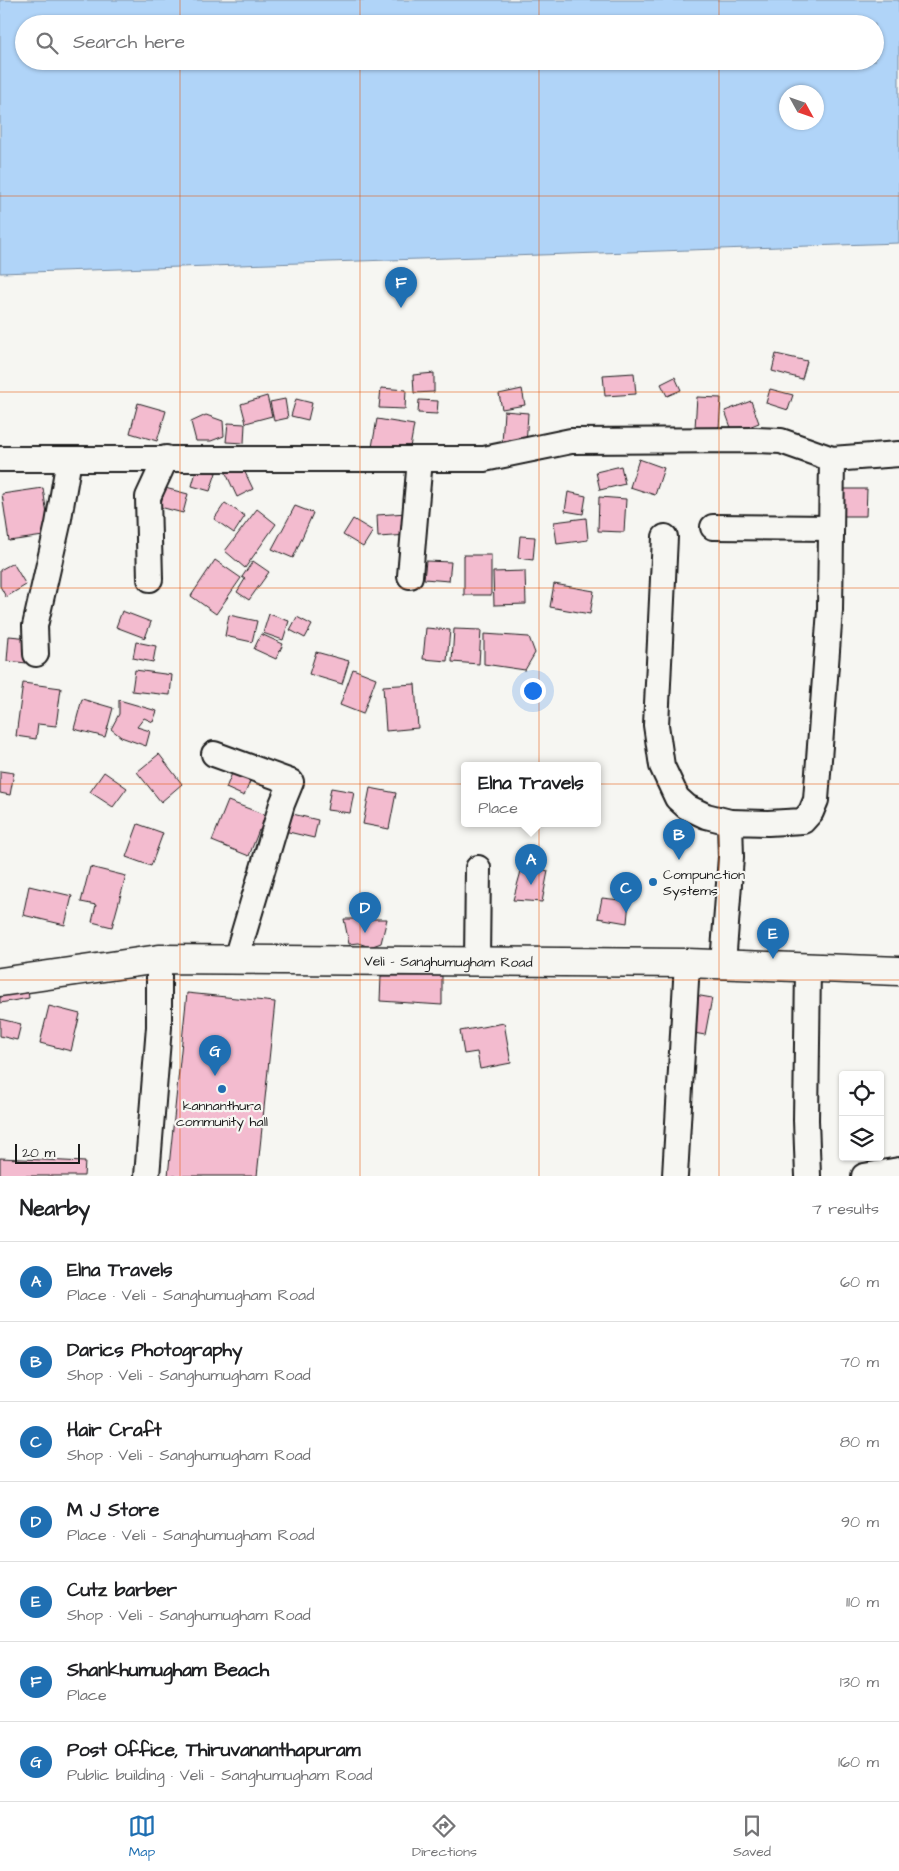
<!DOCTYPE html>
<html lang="en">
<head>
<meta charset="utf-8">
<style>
  body { margin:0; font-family:"Architects Daughter",sans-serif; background:#f2f2f2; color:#202124 }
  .controls { position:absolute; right:15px; bottom:15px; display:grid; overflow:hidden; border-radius:5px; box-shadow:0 1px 4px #0004 }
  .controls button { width:45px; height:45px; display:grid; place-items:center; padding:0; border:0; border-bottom:1px solid #e0e0e0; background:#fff; color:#202124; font:25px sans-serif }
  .compass { position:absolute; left:779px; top:85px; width:45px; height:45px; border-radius:50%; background:#fff; box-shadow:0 1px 4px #0004; rotate:130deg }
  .scale { position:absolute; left:15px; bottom:12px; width:65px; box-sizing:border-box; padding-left:5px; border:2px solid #1c1c1c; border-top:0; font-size:14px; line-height:18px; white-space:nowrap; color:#1c1c1c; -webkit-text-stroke:4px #f6f6f2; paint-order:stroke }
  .you { position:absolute; left:532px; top:690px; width:18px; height:18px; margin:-12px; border:4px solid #fff; border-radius:50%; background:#1a73e8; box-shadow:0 0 0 8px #1a73e833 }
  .badge { display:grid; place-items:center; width:32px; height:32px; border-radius:50%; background:#1f6fb2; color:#fff; font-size:16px; font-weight:700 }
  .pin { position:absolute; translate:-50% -41px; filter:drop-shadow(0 1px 2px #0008) }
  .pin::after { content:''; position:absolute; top:26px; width:18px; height:15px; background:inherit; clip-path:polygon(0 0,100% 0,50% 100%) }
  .popup { position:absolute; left:461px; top:762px; width:140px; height:65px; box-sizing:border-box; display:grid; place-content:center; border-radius:5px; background:#fff; filter:drop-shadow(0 1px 4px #0005); font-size:16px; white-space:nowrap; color:#757577 }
  .popup b { font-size:19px; color:#202124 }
  .popup::after { content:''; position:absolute; left:50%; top:100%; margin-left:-10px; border:10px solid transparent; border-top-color:#fff }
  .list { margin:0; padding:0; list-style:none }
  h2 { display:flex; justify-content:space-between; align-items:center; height:65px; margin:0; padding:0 20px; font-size:21px }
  h2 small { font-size:16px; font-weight:400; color:#757577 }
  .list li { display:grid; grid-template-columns:32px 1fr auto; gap:15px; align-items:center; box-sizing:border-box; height:80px; padding:0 20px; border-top:1px solid #e0e0e0 }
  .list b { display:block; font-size:19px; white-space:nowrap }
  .list p { margin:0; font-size:16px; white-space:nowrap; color:#757577 }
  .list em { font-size:16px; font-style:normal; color:#757577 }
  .icon { flex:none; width:28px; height:28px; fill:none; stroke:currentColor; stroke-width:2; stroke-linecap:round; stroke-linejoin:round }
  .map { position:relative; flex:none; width:899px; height:1176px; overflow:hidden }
  .search { position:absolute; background:#fff; box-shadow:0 1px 4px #0004; left:15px; right:15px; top:15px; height:55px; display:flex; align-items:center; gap:12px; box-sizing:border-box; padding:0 18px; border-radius:28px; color:#757577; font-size:19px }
  .sheet { height:625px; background:#fff }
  nav { display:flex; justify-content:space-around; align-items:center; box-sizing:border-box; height:70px; border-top:1px solid #e0e0e0; background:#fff; font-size:14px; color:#757577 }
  nav a { display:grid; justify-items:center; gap:2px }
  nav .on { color:#1f6fb2 }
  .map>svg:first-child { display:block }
  .water { fill:#b0d4f8; stroke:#758aa0; fill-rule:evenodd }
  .building { fill:#f3bbcf; stroke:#1c1c1c }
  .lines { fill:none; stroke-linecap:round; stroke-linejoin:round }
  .minor-casing { stroke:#1c1c1c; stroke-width:28 }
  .major-casing { stroke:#1c1c1c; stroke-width:31 }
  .minor { stroke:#f6f6f2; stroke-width:24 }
  .major { stroke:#f6f6f2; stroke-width:28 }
  .grid { fill:none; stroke:#e8590c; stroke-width:1; stroke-opacity:0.55 }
  .poi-dot { fill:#1f6fb2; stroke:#f6f6f2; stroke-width:2 }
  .labels { text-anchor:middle; stroke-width:4.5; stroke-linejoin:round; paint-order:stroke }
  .poi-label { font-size:14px; fill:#1c1c1c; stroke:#f6f6f2; text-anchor:start }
  .street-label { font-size:14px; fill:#1c1c1c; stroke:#f6f6f2 }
</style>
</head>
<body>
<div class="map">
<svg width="899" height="1176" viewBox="0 0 899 1176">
  <rect width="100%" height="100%" fill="#f6f6f2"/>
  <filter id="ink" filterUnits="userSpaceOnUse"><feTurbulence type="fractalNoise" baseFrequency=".02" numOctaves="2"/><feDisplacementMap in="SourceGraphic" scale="10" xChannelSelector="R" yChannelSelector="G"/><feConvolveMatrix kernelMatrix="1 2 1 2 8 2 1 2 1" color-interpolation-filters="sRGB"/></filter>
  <g filter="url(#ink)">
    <!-- water -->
    <path class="water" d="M0,0h899v243l-899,30zM24,24h851v37h-851zM786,92h30v30h-30z"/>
    <!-- building -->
    <g class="building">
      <path d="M776,354l31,7 -5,18 -30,-8z"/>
      <path d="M434,373v19l-20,1 -1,-18z"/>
      <path d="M634,373l2,21 -31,2 -2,-21z"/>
      <path d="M675,377l6,13 -14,6 -6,-12z"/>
      <path d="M381,388l25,2 -1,19 -26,-1z"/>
      <path d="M522,389l3,16 -23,4 -3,-15z"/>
      <path d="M770,389l23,6 -5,15 -22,-7z"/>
      <path d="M267,396l5,20 -26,7 -5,-19z"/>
      <path d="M697,397l24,1 -2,31 -24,-1z"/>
      <path d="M285,399l3,19 -14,3 -4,-19z"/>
      <path d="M296,399l16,4 -4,17 -17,-4z"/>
      <path d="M419,400l19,1 -1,13 -19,-1z"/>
      <path d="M751,401l8,22 -26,10 -8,-22z"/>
      <path d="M138,403l28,8 -9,30 -27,-8z"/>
      <path d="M504,411l24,2 -2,33 -24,-2z"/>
      <path d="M206,415l17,6 1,15 -13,5h-15l-5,-19z"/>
      <path d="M377,419l37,6 -5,28 -37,-6z"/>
      <path d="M228,423l17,1 -1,19 -18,-1z"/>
      <path d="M639,459l25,9 -9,27 -25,-8z"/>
      <path d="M241,464l12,25 -16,8 -12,-26z"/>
      <path d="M621,466l4,18 -25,6 -4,-18z"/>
      <path d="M197,468l19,5 -6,18 -18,-5z"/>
      <path d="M43,488l7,47 -41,6 -7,-47z"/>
      <path d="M165,488l23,6 -5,19 -23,-6z"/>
      <path d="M841,489h26l-1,27h-25z"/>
      <path d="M568,492l18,4 -3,18 -18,-3z"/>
      <path d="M599,497l27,2 -2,33 -26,-1z"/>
      <path d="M225,503l20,13 -11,17 -20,-14z"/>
      <path d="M295,506l18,7 -20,45 -21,-9z"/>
      <path d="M257,509l19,15 -31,44 -20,-17z"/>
      <path d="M407,513l2,22 -31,2 -1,-22z"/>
      <path d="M586,518l2,22 -31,4 -3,-22z"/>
      <path d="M353,519l20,12 -10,16 -20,-12z"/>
      <path d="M520,536l15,1 -2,23 -15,-2z"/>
      <rect x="464" y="555" width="27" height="40"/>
      <path d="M215,560l26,18 -25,36 -25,-18z"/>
      <path d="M253,561l16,11 -20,28 -12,-8 8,-13 -3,-2z"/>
      <path d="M426,561l25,1 -2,19 -25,-2z"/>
      <path d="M13,563l13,22 -20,12 -6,-11v-16z"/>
      <path d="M525,571l1,33 -32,1 -1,-33z"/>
      <path d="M554,584l40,7 -4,23 -40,-7z"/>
      <path d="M122,611l29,11 -6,16 -29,-11z"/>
      <path d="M269,614l20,7 -6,19 -20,-7z"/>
      <path d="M229,615l28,6 -5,21 -27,-6z"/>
      <path d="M297,617l15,8 -7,13 -15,-8z"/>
      <path d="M426,628l24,2 -3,31 -24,-2z"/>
      <path d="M454,629l27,1 -2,34 -27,-2z"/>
      <path d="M261,634l22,10 -7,15 -22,-10z"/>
      <path d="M484,634l45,3 6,16 -10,17 -41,-6z"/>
      <path d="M9,636l21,2 -3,25 -20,-2z"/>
      <path d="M136,642l20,4 -3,16 -20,-4z"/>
      <path d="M316,652l33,9 -7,23 -33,-10z"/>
      <path d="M353,669l23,9 -13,36 -23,-9z"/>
      <path d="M135,670l37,5 -2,20 -38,-4z"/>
      <path d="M23,683l38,5 -5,38 -18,-2 -2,15 -20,-3z"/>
      <path d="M415,684l3,44 -32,3 -3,-45z"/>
      <path d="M82,699l31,9 -8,29 -31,-8z"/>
      <path d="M119,700l38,11 -4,11 -9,-4 -7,9 13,4 -4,15 -25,-9 -10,-8 8,-15z"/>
      <path d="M159,754l23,30 -21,18 -24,-30z"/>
      <path d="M0,771l14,2 -4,22 -10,-2z"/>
      <path d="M233,771l18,8 -7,17 -18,-8z"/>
      <path d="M104,772l23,16 -14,19 -23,-15z"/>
      <path d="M331,788l23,4 -4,21 -23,-3z"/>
      <path d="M370,788l26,5 -7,36 -26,-5z"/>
      <path d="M228,801l43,16 -6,15 -6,-2 -10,26 -37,-15z"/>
      <path d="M284,812l34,8 -4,18 -34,-8z"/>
      <path d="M138,824l25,9 -12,33 -25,-9z"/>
      <path d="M523,864l25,7 -6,31 -29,-2z"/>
      <path d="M90,867l36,9 -14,51 -20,-5 4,-17 -15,-3z"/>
      <path d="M29,886l43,10 -7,29 -42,-10z"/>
      <path d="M602,898l27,3 -2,22 -29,-5z"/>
      <path d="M344,919h43l-6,24 -11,4 -12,-4 -9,1z"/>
      <path d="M381,976h61v29l-62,-4z"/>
      <path d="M26,978l3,20 -29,5v-21z"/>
      <path d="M187,993l88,9 -18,174h-89z"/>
      <path d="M695,995l17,3 -7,37 -17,-3z"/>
      <path d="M49,1006l31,8 -9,37 -31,-8z"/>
      <path d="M0,1019l21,5 -4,16 -17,-4z"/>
      <path d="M504,1023l7,40 -31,6 -3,-17 -13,2 -4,-23z"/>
      <path d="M0,1158l85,4 -1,14h-84z"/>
    </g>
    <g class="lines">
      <!-- minor casing -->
      <g class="minor-casing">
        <g id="minor">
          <path d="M0,459h484l87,-18 184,-1 26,1 51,18 -2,151 -14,190 -5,12 -8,9 -35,2 -38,-1 1,35 -8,107"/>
          <path d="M832,459l67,-5"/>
          <path d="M713,527l118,1"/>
          <path d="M665,537l-9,188 6,41 15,32 10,9 19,9 24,6"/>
          <path d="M410,576l10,-117"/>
          <path d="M150,579l-2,-82 18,-39"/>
          <path d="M36,654l-1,-28 23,-102 11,-65"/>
          <path d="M214,754l77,28 -9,22 -46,155"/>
          <path d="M477,961l1,-93"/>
          <path d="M147,1176l12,-149v-68"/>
          <path d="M675,1176l12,-213"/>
          <path d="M808,1176l-2,-56 2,-153"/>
          <path d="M864,1176l35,-6"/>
        </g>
      </g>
      <!-- major casing -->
      <g class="major-casing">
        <g id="major">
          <path id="s1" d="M0,982l159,-23 528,4 212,8"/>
        </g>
      </g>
      <!-- minor -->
      <use href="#minor" class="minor"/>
      <!-- major -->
      <use href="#major" class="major"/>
    </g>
  </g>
  <!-- grid -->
  <path class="grid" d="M180,0v24M360,0v24M539,0v24M719,0v24M180,61v1115M360,61v1115M539,61v1115M719,61v1115M0,196h899M0,392h899M0,588h899M0,784h899M0,980h899"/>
  <!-- markers -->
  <g class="poi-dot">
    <circle cx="653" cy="882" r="5"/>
    <circle cx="222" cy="1089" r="5"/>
  </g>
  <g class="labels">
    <!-- poi labels -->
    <g class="poi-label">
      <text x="663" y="879">Compunction<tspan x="663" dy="16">Systems</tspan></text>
      <text x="222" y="1110" text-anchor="middle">kannanthura<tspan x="222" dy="16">community hall</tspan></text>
    </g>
    <!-- street labels -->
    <g class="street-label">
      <text dy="5" stroke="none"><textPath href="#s1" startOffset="450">Veli - Sanghumugham Road</textPath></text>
    </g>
  </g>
</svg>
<div class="controls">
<button><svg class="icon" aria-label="locate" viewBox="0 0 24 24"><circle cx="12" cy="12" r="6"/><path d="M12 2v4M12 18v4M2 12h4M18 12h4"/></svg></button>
<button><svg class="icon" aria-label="layers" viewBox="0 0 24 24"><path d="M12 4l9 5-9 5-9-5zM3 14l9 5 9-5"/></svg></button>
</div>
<svg class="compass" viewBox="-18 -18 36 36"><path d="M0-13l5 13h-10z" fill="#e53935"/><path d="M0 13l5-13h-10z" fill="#757577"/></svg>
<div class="scale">20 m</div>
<div class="you"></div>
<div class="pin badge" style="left:531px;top:885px">A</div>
<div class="popup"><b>Elna Travels</b>Place</div>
<div class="pin badge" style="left:679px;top:860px">B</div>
<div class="pin badge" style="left:626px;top:913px">C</div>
<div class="pin badge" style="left:365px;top:933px">D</div>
<div class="pin badge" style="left:773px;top:959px">E</div>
<div class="pin badge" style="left:401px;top:308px">F</div>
<div class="pin badge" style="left:215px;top:1076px">G</div>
<div class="search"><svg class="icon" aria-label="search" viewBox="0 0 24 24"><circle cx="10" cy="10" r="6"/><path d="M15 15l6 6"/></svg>Search here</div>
</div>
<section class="sheet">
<h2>Nearby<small>7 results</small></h2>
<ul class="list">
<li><span class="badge">A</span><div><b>Elna Travels</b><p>Place · Veli - Sanghumugham Road</p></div><em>60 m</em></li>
<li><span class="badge">B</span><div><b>Darics Photography</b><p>Shop · Veli - Sanghumugham Road</p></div><em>70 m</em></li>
<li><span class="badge">C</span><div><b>Hair Craft</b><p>Shop · Veli - Sanghumugham Road</p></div><em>80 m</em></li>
<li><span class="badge">D</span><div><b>M J Store</b><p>Place · Veli - Sanghumugham Road</p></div><em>90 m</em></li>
<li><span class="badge">E</span><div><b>Cutz barber</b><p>Shop · Veli - Sanghumugham Road</p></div><em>110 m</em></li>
<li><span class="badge">F</span><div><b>Shankhumugham Beach</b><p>Place</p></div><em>130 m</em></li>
<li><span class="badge">G</span><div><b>Post Office, Thiruvananthapuram</b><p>Public building · Veli - Sanghumugham Road</p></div><em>160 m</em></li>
</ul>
</section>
<nav>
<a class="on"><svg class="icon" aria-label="map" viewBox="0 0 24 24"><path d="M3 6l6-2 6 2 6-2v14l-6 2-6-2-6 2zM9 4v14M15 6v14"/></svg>Map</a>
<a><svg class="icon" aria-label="directions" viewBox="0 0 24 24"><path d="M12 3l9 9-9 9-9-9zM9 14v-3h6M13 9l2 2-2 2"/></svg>Directions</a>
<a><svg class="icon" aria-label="saved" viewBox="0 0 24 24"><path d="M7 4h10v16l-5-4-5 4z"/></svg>Saved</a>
</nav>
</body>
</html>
